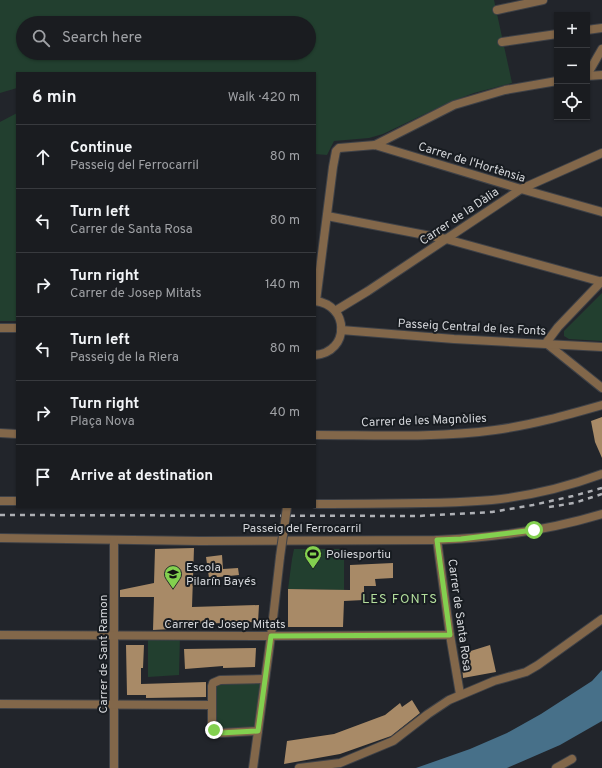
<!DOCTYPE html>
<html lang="en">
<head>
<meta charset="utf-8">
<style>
  body { margin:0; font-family:Overpass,sans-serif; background:#232529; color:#f1f3f6 }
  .controls { position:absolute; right:12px; top:12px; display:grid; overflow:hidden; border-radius:0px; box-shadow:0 1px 3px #0004 }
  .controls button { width:36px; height:36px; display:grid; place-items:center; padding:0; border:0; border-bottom:1px solid #383a3e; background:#1a1c20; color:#f1f3f6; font:20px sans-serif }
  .stop { position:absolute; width:12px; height:12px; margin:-9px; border:3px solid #83d04f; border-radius:50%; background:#fff }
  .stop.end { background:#83d04f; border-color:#fff; box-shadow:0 1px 4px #0008 }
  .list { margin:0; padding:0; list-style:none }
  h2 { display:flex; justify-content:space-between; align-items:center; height:52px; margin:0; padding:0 16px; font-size:17px }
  h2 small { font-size:13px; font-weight:400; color:#9fa1a5 }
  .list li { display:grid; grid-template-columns:26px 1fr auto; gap:12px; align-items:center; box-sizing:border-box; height:64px; padding:0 16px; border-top:1px solid #383a3e }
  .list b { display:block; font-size:15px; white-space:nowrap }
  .list p { margin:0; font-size:13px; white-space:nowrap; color:#9fa1a5 }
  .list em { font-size:13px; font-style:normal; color:#9fa1a5 }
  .icon { flex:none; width:22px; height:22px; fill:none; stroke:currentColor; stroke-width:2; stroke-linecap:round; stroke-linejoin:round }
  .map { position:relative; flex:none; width:602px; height:768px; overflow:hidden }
  .search { position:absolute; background:#1a1c20; box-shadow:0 1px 3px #0004; left:16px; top:16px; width:300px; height:44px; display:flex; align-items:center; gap:10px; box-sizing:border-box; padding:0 14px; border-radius:22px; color:#9fa1a5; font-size:15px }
  .panel { position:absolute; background:#1a1c20; box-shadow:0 1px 3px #0004; left:16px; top:72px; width:300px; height:436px; border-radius:0px }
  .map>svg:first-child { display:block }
  .green { fill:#223f2f; fill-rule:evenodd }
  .water { fill:#477089 }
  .building { fill:#a88a67 }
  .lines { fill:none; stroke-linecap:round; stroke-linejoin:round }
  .minor-casing { stroke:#3e4147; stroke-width:10 }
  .minor { stroke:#82674a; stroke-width:8 }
  .rail { stroke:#aeb0b5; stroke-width:2.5; stroke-dasharray:5 5; stroke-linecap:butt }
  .minor-bridge-casing { stroke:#3e4147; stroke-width:10; stroke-linecap:butt }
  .minor-bridge { stroke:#82674a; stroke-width:8 }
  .route { stroke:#83d04f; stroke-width:5 }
  .labels { text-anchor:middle; stroke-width:4; stroke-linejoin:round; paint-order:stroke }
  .street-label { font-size:12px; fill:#d4d6da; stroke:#181c21 }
  .poi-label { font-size:12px; fill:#d4d6da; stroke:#181c21; text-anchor:start }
  .neighbourhood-label { font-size:13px; letter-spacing:1px; fill:#b3de9c; stroke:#181c21 }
</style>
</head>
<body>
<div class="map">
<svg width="602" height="768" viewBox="0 0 602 768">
  <rect width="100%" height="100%" fill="#22252b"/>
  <!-- green -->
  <g class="green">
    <path d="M0,0h494l18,83 -38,10 -24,9 -67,32 -14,4 -35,3 -7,14 -12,-1v-81h-298v15l-17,5zM23,23h286v30h-286z"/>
    <path d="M17,113v208h-17v-199z"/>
    <path d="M602,293v48l-33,-2 -5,-3v-5z"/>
    <path d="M294,549h50v41l-56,-1 4,-30z"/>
    <path d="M148,635h32l-1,40 -31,2z"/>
    <path d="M265,679l-7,52 -44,-1 -1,-47z"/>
  </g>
  <!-- water -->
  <path class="water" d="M602,670v51l-42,24 -53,23h-91l54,-19 37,-16 34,-19 51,-33z"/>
  <!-- building -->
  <g class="building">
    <path d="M602,417v41l-7,-16 -4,-21z"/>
    <path d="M194,548l-2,59 67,-2 -1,17 -67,2v4l-38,2 1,-33h-34v-7l34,-7 1,-34z"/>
    <path d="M222,555l1,14 15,-1 1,7 -30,3 -3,-21z"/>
    <path d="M393,563v15l-18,1 1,7h-12v14l-20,1 -1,26h-55v-38l62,1v-25z"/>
    <path d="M126,645h18l-1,23h-2v16l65,-2v15l-60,1v-3h-19z"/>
    <path d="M490,645l6,27 -33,6 -2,-24z"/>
    <path d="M256,648l-1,19 -32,1v-2l-38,3 -1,-20z"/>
    <path d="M412,700l8,13 -29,23 -51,18 -56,10 3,-23 47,-7 51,-19 15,-12 2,4z"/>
  </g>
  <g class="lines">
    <!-- minor casing -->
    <g class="minor-casing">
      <g id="minor">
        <path d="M497,10l46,-10"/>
        <path d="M587,30l15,-2"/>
        <path d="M502,42l55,-8"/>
        <path d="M587,75l15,-26"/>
        <path d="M587,76l15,-1"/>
        <path d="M375,145l79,-40 51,-15 52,-9"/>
        <path d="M327,216l119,23 156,43"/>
        <path d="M602,281l-44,46 -12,16 56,45"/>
        <path d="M315,301c35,4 35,51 0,54"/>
        <path d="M316,301l17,-134 3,-16 3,-3 36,-3 146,44 81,23"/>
        <path d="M335,311l33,-20 153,-102 81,-36"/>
        <path d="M0,328h17"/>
        <path d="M341,330l113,9 148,8"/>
        <path d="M0,433l17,1"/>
        <path d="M315,435c60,0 121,3 180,-5 37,-5 72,-15 107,-25"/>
        <path d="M0,501h17"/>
        <path d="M315,504c59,-1 119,1 177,-4 37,-4 75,-13 110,-26"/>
        <path d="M0,538l200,3 237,-1c56,-2 112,-10 165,-26"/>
        <path d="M114,540v228"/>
        <path d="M437,540l13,95 10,59"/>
        <path d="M0,635l271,1 179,-1"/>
        <path d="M0,704l212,1"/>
        <path d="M258,731l-38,2 -6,-3 -2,-4v-40l1,-3 7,-3 45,-1"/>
        <path d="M253,768l18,-132 9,-79"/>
        <path d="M299,768l41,-5 53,-22 35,-27 21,-14 45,-19 32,-9 12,-7 64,-46"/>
        <path d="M556,768l16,-9"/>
      </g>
    </g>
    <!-- minor -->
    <use href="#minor" class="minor"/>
    <!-- rail -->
    <g class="rail">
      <path d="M549,507l25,-4 28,-9"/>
      <path d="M0,515l418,1 74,-4 41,-7 40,-9 29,-8"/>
    </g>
    <!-- minor-bridge casing -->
    <g class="minor-bridge-casing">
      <path id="minor-bridge" d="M280,557l7,-50"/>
    </g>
    <!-- minor-bridge -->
    <use href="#minor-bridge" class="minor-bridge"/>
  </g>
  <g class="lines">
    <!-- route -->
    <path class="route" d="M214,730l6,3 38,-2 13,-95 179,-1 -13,-95 24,-1 73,-9"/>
  </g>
  <!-- icons -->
  <defs>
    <g id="stadium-pin" transform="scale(0.9)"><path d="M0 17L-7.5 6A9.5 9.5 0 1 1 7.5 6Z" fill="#83d04f" stroke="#181c21"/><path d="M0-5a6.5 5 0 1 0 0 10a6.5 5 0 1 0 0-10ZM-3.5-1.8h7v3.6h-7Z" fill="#111"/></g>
    <g id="school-pin" transform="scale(0.9)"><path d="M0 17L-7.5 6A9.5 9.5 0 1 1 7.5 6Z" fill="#83d04f" stroke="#181c21"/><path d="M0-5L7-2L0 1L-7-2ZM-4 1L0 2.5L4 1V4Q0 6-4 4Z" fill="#111"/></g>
  </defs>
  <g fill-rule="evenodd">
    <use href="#stadium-pin" x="313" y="554"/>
    <use href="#school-pin" x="173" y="574"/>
  </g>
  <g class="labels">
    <!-- street labels -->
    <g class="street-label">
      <text transform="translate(472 162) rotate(17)" y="4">Carrer de l'Hortènsia</text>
      <text transform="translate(459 216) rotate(-34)" y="4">Carrer de la Dàlia</text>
      <text transform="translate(472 327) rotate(3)" y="4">Passeig Central de les Fonts</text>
      <text transform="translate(424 420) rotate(-2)" y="4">Carrer de les Magnòlies</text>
      <text x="302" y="532">Passeig del Ferrocarril</text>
      <text transform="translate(460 615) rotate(82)" y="4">Carrer de Santa Rosa</text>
      <text x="225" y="628">Carrer de Josep Mitats</text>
      <text transform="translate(103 654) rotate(-90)" y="4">Carrer de Sant Ramon</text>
    </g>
    <!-- poi labels -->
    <g class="poi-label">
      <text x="326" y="558">Poliesportiu</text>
      <text x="186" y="571">Escola<tspan x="186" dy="14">Pilarín Bayés</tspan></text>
    </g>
    <!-- neighbourhood labels -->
    <g class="neighbourhood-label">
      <text x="400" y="603">LES FONTS</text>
    </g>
  </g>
</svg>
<div class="controls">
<button>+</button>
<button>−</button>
<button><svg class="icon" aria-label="locate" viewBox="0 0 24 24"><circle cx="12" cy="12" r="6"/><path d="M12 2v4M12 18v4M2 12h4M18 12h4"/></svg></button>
</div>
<div class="stop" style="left:534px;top:530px"></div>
<div class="stop end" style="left:214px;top:730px"></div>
<div class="search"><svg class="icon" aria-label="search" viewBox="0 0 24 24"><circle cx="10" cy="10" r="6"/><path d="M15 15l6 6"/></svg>Search here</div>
<section class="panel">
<h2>6 min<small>Walk · 420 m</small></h2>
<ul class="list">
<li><svg class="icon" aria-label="ahead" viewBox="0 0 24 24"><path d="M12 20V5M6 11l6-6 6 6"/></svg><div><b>Continue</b><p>Passeig del Ferrocarril</p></div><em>80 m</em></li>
<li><svg class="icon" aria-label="left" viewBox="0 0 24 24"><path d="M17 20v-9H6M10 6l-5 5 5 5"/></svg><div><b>Turn left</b><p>Carrer de Santa Rosa</p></div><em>80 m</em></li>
<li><svg class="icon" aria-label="right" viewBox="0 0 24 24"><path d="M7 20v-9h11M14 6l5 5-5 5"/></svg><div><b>Turn right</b><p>Carrer de Josep Mitats</p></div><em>140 m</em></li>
<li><svg class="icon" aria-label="left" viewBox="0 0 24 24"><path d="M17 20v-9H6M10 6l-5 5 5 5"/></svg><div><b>Turn left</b><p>Passeig de la Riera</p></div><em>80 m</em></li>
<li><svg class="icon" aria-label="right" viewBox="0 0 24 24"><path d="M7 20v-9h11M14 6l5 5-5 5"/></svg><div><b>Turn right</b><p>Plaça Nova</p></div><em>40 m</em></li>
<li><svg class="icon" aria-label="arrive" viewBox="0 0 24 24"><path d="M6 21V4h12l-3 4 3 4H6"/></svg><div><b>Arrive at destination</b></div></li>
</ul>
</section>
</div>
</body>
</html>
